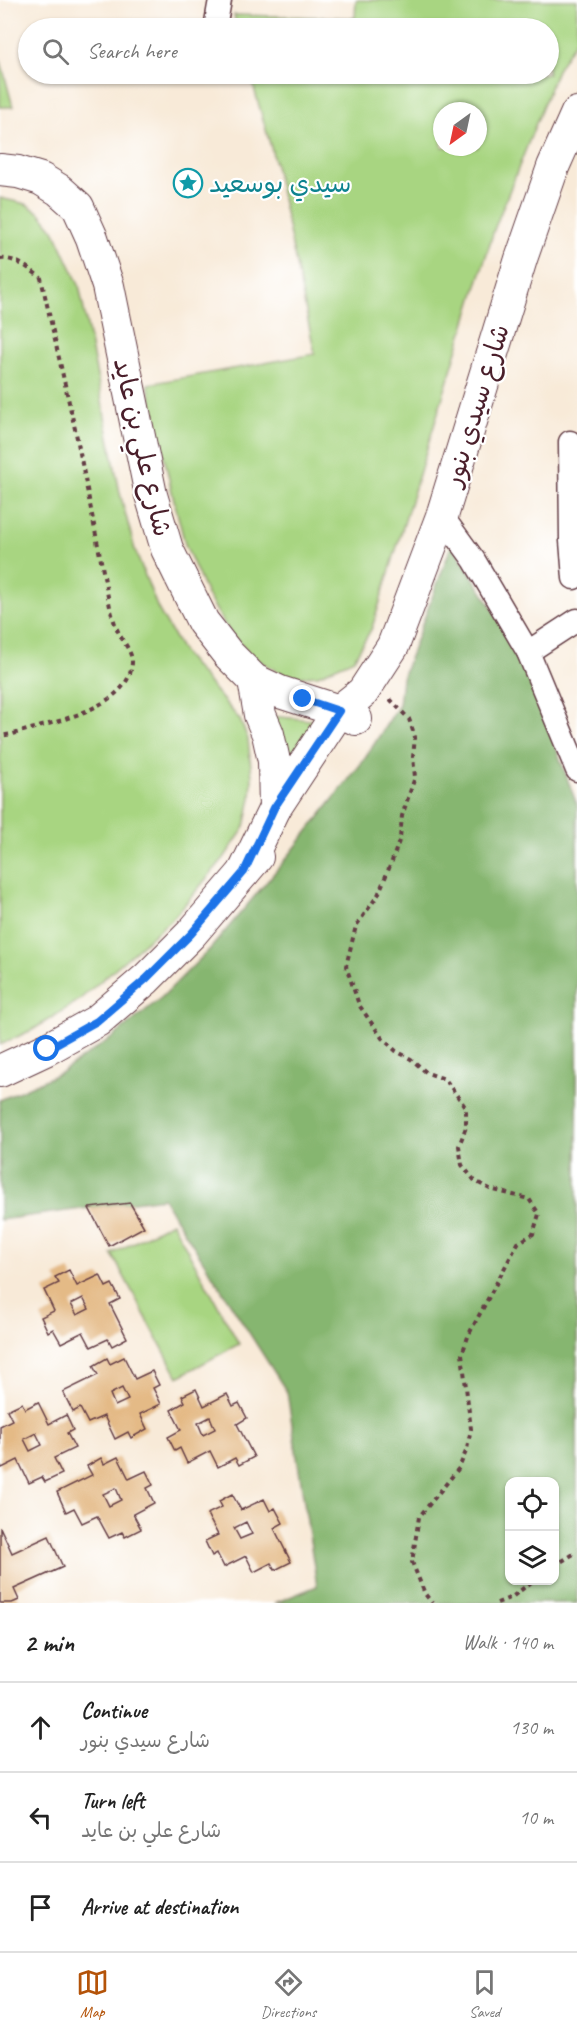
<!DOCTYPE html>
<html lang="en">
<head>
<meta charset="utf-8">
<style>
  body { margin:0; font-family:Caveat,"Playpen Sans Arabic",sans-serif; background:#f6f6f6; color:#222 }
  .controls { position:absolute; right:18px; bottom:18px; display:grid; overflow:hidden; border-radius:12px; box-shadow:0 2px 4px #0004 }
  .controls button { width:54px; height:54px; display:grid; place-items:center; padding:0; border:0; border-bottom:2px solid #e0e0e0; background:#fff; color:#222; font:30px sans-serif }
  .compass { position:absolute; left:433px; top:102px; width:54px; height:54px; border-radius:50%; background:#fff; box-shadow:0 2px 4px #0004; rotate:213deg }
  .stop { position:absolute; width:18px; height:18px; margin:-14px; border:4px solid #1a73e8; border-radius:50%; background:#fff }
  .stop.end { background:#1a73e8; border-color:#fff; box-shadow:0 2px 6px #0008 }
  .list { margin:0; padding:0; list-style:none }
  h2 { display:flex; justify-content:space-between; align-items:center; height:78px; margin:0; padding:0 24px; font-size:26px }
  h2 small { font-size:20px; font-weight:400; color:#767676 }
  .list li { display:grid; grid-template-columns:39px 1fr auto; gap:18px; align-items:center; box-sizing:border-box; height:90px; padding:0 24px; border-top:2px solid #e0e0e0 }
  .list b { display:block; font-size:22px; white-space:nowrap }
  .list p { margin:0; font-size:20px; white-space:nowrap; color:#767676 }
  .list em { font-size:20px; font-style:normal; color:#767676 }
  .icon { flex:none; width:33px; height:33px; fill:none; stroke:currentColor; stroke-width:2; stroke-linecap:round; stroke-linejoin:round }
  .map { position:relative; flex:none; width:577px; height:1603px; overflow:hidden }
  .search { position:absolute; background:#fff; box-shadow:0 2px 4px #0004; left:18px; right:18px; top:18px; height:66px; display:flex; align-items:center; gap:15px; box-sizing:border-box; padding:0 21px; border-radius:33px; color:#767676; font-size:22px }
  .sheet { height:348px; background:#fff }
  nav { display:flex; justify-content:space-around; align-items:center; box-sizing:border-box; height:84px; border-top:2px solid #e0e0e0; background:#fff; font-size:16px; color:#767676 }
  nav a { display:grid; justify-items:center; gap:3px }
  nav .on { color:#b45309 }
  .map>svg:first-child { display:block }
  .green { fill:#a8d581; stroke:#797a56; stroke-width:1.5; fill-rule:evenodd }
  .forest { fill:#86b66f; stroke:#686a4d; stroke-width:1.5; fill-rule:evenodd }
  .building { fill:#e4ba86; fill-rule:evenodd }
  .lines { fill:none; stroke-linecap:round; stroke-linejoin:round }
  .street-casing { stroke:#643d45; stroke-width:25 }
  .secondary-casing { stroke:#643d45; stroke-width:34 }
  .path { stroke:#643d45; stroke-width:4; stroke-dasharray:4.5 4.5; stroke-linecap:butt }
  .street { stroke:#fff; stroke-width:22 }
  .secondary { stroke:#fff; stroke-width:32 }
  .route { stroke:#1a73e8; stroke-width:8 }
  .labels { text-anchor:middle; stroke-width:4.5; stroke-linejoin:round; paint-order:stroke }
  .culture-label { font-size:26px; fill:#0d838f; stroke:#fff; text-anchor:start }
  .street-label { font-size:26px; fill:#4a1f2b; stroke:#fff }
</style>
</head>
<body>
<div class="map">
<svg width="577" height="1603" viewBox="0 0 577 1603">
  <rect width="100%" height="100%" fill="#fff"/>
  <filter id="ink" filterUnits="userSpaceOnUse"><feTurbulence type="fractalNoise" baseFrequency=".0167" numOctaves="2"/><feDisplacementMap in="SourceGraphic" scale="12" xChannelSelector="R" yChannelSelector="G"/><feConvolveMatrix kernelMatrix="1 2 1 2 8 2 1 2 1" color-interpolation-filters="sRGB"/></filter>
  <filter id="wash" filterUnits="userSpaceOnUse"><feTurbulence type="fractalNoise" baseFrequency=".008" numOctaves="4" result="noise"/><feDisplacementMap in="SourceGraphic" scale="24" xChannelSelector="R" yChannelSelector="G"/><feGaussianBlur stdDeviation="1.35" result="paint"/><feColorMatrix in="noise" values="0 0 0 0 0 0 0 0 0 0 0 0 0 0 0 0 0 1.4 0 .05"/><feComposite in="paint" operator="in"/></filter>
  <g filter="url(#wash)">
    <rect width="100%" height="100%" fill="#f8ead8"/>
    <!-- green -->
    <g class="green">
      <path d="M356,0h221v38l-20,32 -63,160 -122,398 -18,31 -36,16 -30,2 -34,-19 -24,-25 -23,-38 -22,-51 -14,-56 -23,-104 167,-30 -43,-203 -22,-77h298v-46h-311l-3,-13 121,3zM442,111h36v36h-36z"/>
      <path d="M0,58l13,49h-13z"/>
      <path d="M0,198l26,6 14,9 14,17 25,55 41,208 15,57 23,59 26,45 56,66 8,19 4,38 -1,21 -6,29 -21,31 -50,59 -96,84 -44,28 -34,16z"/>
      <path d="M271,716l50,5 -40,62z"/>
      <path d="M172,1222l67,122 -61,33 -66,-123z"/>
    </g>
    <!-- forest -->
    <path class="forest" d="M452,544l70,111 55,150v798h-302l42,-17 -30,-194 -124,-194 -163,22v-120l60,-27 53,-36 49,-40 48,-48 76,-90 78,-99 35,-55 3,-27zM510,1482h44v98h-44z"/>
    <g id="blocks">
      <!-- building -->
      <g class="building">
        <path d="M130,1203l14,24 -35,19 -20,-38z"/>
        <path d="M69,1270l8,16 23,-11 6,12 6,-3 8,15 -10,5 17,34 -15,8 -4,-7 -17,8 -8,-15 -22,11 -8,-14 -5,3 -7,-15 13,-6 -10,-21 15,-7 -4,-6zM83,1298l6,11 -12,6 -6,-11z"/>
        <path d="M124,1357l11,22 17,-8 7,14 -6,3 8,16 -21,10 7,15 -16,9 -3,-6 -13,7 -11,-23 -16,7 -8,-15 -7,4 -10,-20 35,-17 -5,-9 14,-8 3,6zM122,1388l6,12 -13,6 -5,-12z"/>
        <path d="M196,1389l8,17 23,-12 6,12 6,-3 8,15 -10,6 17,33 -15,8 -4,-7 -17,9 -8,-16 -23,12 -7,-15 -5,3 -7,-14 13,-7 -10,-20 14,-8 -3,-6zM210,1417l5,12 -12,6 -5,-12z"/>
        <path d="M38,1402l11,22 17,-9 7,15 -6,3 8,15 -21,10 8,16 -17,8 -3,-5 -13,6 -11,-23 -16,8 -2,-4v-38l12,-6 -5,-10 15,-7 3,6zM36,1433l6,12 -12,6 -6,-12z"/>
        <path d="M118,1457l11,22 17,-8 7,14 -6,3 7,15 -21,11 8,15 -16,8 -3,-5 -13,6 -12,-22 -15,7 -8,-15 -8,4 -9,-20 35,-17 -5,-9 14,-8 3,6zM116,1488l5,12 -12,6 -6,-12z"/>
        <path d="M232,1494l9,16 23,-11 6,12 5,-3 8,15 -9,5 17,34 -16,8 -4,-7 -17,9 -8,-16 -22,11 -7,-14 -5,3 -7,-15 13,-6 -11,-21 15,-7 -3,-6zM246,1522l6,12 -12,5 -6,-11z"/>
        <path d="M0,1527l12,26 37,-17 14,31 -49,22 5,11 -7,3h-12z"/>
      </g>
    </g>
  </g>
  <g filter="url(#ink)">
    <use href="#blocks" fill-opacity="0" stroke="#643d45" stroke-width="1.5"/>
    <g class="lines">
      <!-- street casing -->
      <g class="street-casing">
        <g id="street">
          <path d="M215,28l5,-28"/>
          <path d="M570,442l1,99 3,37"/>
          <path d="M442,516l32,44 54,92 49,118"/>
          <path d="M528,652l49,-32"/>
        </g>
      </g>
      <!-- secondary casing -->
      <g class="secondary-casing">
        <g id="secondary">
          <path d="M0,170l18,2 23,7 18,11 19,17 14,31 16,48 43,209 16,54 36,73 25,32 26,26 26,12 59,19 17,8"/>
          <path d="M254,680l6,35 8,19 6,27 1,47"/>
          <path d="M244,872l31,-64 64,-97 24,-19 30,-46 49,-130 79,-257 32,-92 24,-54"/>
          <path d="M0,1071l47,-22 50,-28 49,-42 45,-45 66,-77"/>
        </g>
      </g>
      <!-- path -->
      <g class="path">
        <path d="M0,259c15,-2 30,10 41,19l36,160 33,169c2,7 4,15 7,22 4,11 15,21 15,33 -1,47 -84,61 -119,72l-13,2"/>
        <path d="M390,699l19,20 6,18 -2,20 2,20 -13,39 -2,22 -8,23 -14,34 -22,31 -10,40 13,39 23,33 14,13 15,8 16,14 18,6 21,29v19l-7,19 3,19 13,16 15,8 39,10 10,15 -6,20 -15,9 -49,91 -7,20 9,75 -4,20 -8,19 -40,49 -7,45 13,32 7,9"/>
        <path d="M554,1566l23,-14"/>
        <path d="M497,1603l15,-6 22,-17"/>
      </g>
      <!-- street -->
      <use href="#street" class="street"/>
      <!-- secondary -->
      <use href="#secondary" class="secondary"/>
    </g>
  </g>
  <g class="lines" filter="url(#ink)">
    <!-- route -->
    <path class="route" d="M47,1049l50,-28 49,-42 45,-45 53,-62 30,-64 65,-97 -36,-12"/>
  </g>
  <!-- icons -->
  <defs>
    <g id="sight-ring" transform="scale(1.5)"><circle r="9.5" fill="#fff" stroke="#0f9aa8" stroke-width="1.5"/><path d="M0-6L1.8-2.2L6-1.7L2.9 1.2L3.7 5.4L0 3.3L-3.7 5.4L-2.9 1.2L-6-1.7L-1.8-2.2Z" fill="#0f9aa8"/></g>
  </defs>
  <g fill-rule="evenodd">
    <use href="#sight-ring" x="188" y="183"/>
  </g>
  <g class="labels">
    <!-- culture labels -->
    <g class="culture-label">
      <text x="209" y="192">سيدي بوسعيد</text>
    </g>
    <!-- street labels -->
    <g class="street-label">
      <text transform="translate(476 405) rotate(-73)" y="9">شارع سيدي بنور</text>
      <text transform="translate(143 447) rotate(77)" y="9">شارع علي بن عايد</text>
    </g>
  </g>
</svg>
<div class="controls">
<button><svg class="icon" aria-label="locate" viewBox="0 0 24 24"><circle cx="12" cy="12" r="6"/><path d="M12 2v4M12 18v4M2 12h4M18 12h4"/></svg></button>
<button><svg class="icon" aria-label="layers" viewBox="0 0 24 24"><path d="M12 4l9 5-9 5-9-5zM3 14l9 5 9-5"/></svg></button>
</div>
<svg class="compass" viewBox="-18 -18 36 36"><path d="M0-13l5 13h-10z" fill="#e53935"/><path d="M0 13l5-13h-10z" fill="#767676"/></svg>
<div class="stop" style="left:47px;top:1049px"></div>
<div class="stop end" style="left:303px;top:699px"></div>
<div class="search"><svg class="icon" aria-label="search" viewBox="0 0 24 24"><circle cx="10" cy="10" r="6"/><path d="M15 15l6 6"/></svg>Search here</div>
</div>
<section class="sheet">
<h2>2 min<small>Walk · 140 m</small></h2>
<ul class="list">
<li><svg class="icon" aria-label="ahead" viewBox="0 0 24 24"><path d="M12 20V5M6 11l6-6 6 6"/></svg><div><b>Continue</b><p>شارع سيدي بنور</p></div><em>130 m</em></li>
<li><svg class="icon" aria-label="left" viewBox="0 0 24 24"><path d="M17 20v-9H6M10 6l-5 5 5 5"/></svg><div><b>Turn left</b><p>شارع علي بن عايد</p></div><em>10 m</em></li>
<li><svg class="icon" aria-label="arrive" viewBox="0 0 24 24"><path d="M6 21V4h12l-3 4 3 4H6"/></svg><div><b>Arrive at destination</b></div></li>
</ul>
</section>
<nav>
<a class="on"><svg class="icon" aria-label="map" viewBox="0 0 24 24"><path d="M3 6l6-2 6 2 6-2v14l-6 2-6-2-6 2zM9 4v14M15 6v14"/></svg>Map</a>
<a><svg class="icon" aria-label="directions" viewBox="0 0 24 24"><path d="M12 3l9 9-9 9-9-9zM9 14v-3h6M13 9l2 2-2 2"/></svg>Directions</a>
<a><svg class="icon" aria-label="saved" viewBox="0 0 24 24"><path d="M7 4h10v16l-5-4-5 4z"/></svg>Saved</a>
</nav>
</body>
</html>
